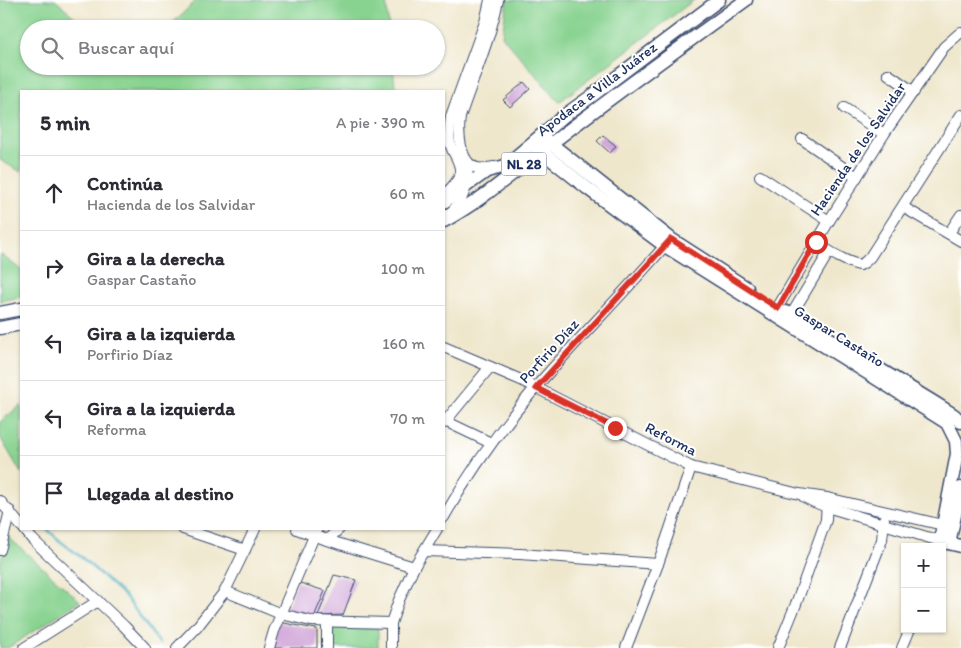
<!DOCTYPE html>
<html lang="es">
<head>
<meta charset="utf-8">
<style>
  body { margin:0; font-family:Itim,sans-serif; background:#f2f2f3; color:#2b2b33 }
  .controls { position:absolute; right:15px; bottom:15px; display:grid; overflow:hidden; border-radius:0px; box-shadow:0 1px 4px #0004 }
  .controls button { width:45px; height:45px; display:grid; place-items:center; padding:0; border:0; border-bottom:1px solid #e1e1e2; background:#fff; color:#2b2b33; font:25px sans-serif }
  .stop { position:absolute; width:15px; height:15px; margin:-11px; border:4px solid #d93025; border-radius:50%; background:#fff }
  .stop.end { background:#d93025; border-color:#fff; box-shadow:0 1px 5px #0008 }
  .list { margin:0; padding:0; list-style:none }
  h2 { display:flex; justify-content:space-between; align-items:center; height:65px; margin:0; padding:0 20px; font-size:21px }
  h2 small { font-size:16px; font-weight:400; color:#7c7c81 }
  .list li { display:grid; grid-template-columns:32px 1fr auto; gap:15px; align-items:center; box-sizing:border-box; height:75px; padding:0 20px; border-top:1px solid #e1e1e2 }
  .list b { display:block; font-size:19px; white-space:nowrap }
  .list p { margin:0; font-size:16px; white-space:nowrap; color:#7c7c81 }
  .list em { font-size:16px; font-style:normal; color:#7c7c81 }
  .icon { flex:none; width:28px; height:28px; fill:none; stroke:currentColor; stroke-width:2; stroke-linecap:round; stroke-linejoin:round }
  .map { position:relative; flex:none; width:961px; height:648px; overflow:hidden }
  .search { position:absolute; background:#fff; box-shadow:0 1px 4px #0004; left:20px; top:20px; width:425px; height:55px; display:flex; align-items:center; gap:12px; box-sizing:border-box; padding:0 18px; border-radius:28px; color:#7c7c81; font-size:19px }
  .panel { position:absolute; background:#fff; box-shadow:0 1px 4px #0004; left:20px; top:90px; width:425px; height:440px; border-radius:0px }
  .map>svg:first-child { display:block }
  .green { fill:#88d390; stroke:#528177 }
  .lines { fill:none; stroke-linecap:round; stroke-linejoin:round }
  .stream { stroke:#41adc0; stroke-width:2.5 }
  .building { fill:#d2a9da }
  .minor-casing { stroke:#3b4b6e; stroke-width:12 }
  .major-casing { stroke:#3b4b6e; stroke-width:15 }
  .minor { stroke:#fff; stroke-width:10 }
  .major { stroke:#fff; stroke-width:12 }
  .route { stroke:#d93025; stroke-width:6 }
  .labels { text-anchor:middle; stroke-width:4; stroke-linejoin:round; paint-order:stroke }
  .shield { fill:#fff; stroke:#5f6d8e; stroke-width:1 }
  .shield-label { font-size:14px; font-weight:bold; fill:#1b2f5e }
  .street-label { font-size:15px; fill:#1b2f5e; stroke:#fff }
</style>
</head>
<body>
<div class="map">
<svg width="961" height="648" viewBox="0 0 961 648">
  <rect width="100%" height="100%" fill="#fff"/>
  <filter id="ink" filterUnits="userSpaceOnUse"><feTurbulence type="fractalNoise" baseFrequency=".02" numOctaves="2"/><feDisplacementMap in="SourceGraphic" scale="10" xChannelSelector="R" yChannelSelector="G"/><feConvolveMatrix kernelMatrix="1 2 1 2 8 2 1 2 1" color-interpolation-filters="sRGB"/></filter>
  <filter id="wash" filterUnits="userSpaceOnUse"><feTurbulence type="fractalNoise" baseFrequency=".0096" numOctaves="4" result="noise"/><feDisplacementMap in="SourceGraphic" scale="20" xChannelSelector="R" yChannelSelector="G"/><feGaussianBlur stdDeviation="1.12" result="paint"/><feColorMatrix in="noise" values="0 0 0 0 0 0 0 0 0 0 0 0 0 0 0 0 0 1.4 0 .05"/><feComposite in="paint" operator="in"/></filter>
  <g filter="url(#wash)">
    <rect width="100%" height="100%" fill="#efe7cc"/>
    <!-- green -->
    <g class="green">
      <path d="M0,0h55l33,29h-59v37h364l2,20 15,5h-389v81l-21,-12z"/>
      <path d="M197,0h189l3,29h-223z"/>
      <path d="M507,0h187l-135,102 -57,-66z"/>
      <path d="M0,254l21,16v27l-21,4z"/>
      <path d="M21,405v68l-21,-36v-15z"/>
      <path d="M7,536l73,65 -72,47h-8v-83z"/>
      <rect x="330" y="628" width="48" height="20"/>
    </g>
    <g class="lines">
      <!-- stream -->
      <path class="stream" d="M47,529l13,12 21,16 44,39 35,48"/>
    </g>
    <g id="blocks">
      <!-- building -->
      <g class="building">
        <path d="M524,82l6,7 -20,18 -7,-7z"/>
        <path d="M603,135l13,11 -6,7 -13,-12z"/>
        <path d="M334,575l22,5 -13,35 -25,1z"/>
        <path d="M297,582l28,9 -11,26 -12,-1 -16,-7z"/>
        <path d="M279,622l31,6 7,1v19h-46z"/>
      </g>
    </g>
  </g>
  <g filter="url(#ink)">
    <use href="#blocks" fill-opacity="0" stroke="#3b4b6e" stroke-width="1"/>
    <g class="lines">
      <!-- minor casing -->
      <g class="minor-casing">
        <g id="minor">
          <path d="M888,74l26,18"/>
          <path d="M844,108l40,26"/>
          <path d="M802,139l55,38"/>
          <path d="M494,167c-5,1 -12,2 -17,1 -18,-5 -19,-36 -17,-51 13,-39 30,-77 38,-117"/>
          <path d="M760,176l69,45"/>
          <path d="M444,195c6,-6 15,-13 16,-22 2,-10 -8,-20 -10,-30 -2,-9 0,-18 1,-27l34,-94 5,-22"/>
          <path d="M903,207l58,34"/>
          <path d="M447,215c17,-11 24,-36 19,-55"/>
          <path d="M949,233l12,-18"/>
          <path d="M815,242c14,9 29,20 45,23l5,-3 5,-5 91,-142"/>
          <path d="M773,315l56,-94 55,-87 60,-87 17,-15"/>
          <path d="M787,322l42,-70"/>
          <path d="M444,347l77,33 170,87 108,27 28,4 116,27"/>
          <path d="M445,421l46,22"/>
          <path d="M444,423l46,-56"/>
          <path d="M804,497l10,5 13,5 113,34 1,6"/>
          <path d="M0,501l21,25"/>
          <path d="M444,517c26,-46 57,-89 92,-130 43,-49 90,-96 133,-146"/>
          <path d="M24,529l8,10 92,87 21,22"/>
          <path d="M183,529l62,21"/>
          <path d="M297,529l30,11 87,27"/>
          <path d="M327,540l12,-11"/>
          <path d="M0,550l10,-39"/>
          <path d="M424,551l96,3 138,10"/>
          <path d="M225,591l56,23 30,7 80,2"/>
          <path d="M327,622v26"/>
          <path d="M24,648l74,-47"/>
          <path d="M177,648l20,-21 28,-36 30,-62"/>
          <path d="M269,648l5,-17 43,-102"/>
          <path d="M391,648v-25l8,-23 15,-33 23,-38"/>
          <path d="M626,648l32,-84 33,-97"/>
          <path d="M778,648l18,-44 30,-84 1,-22"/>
          <path d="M840,648l42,-108 2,-21"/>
          <path d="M902,648l8,-19"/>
        </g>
      </g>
      <!-- major casing -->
      <g class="major-casing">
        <g id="major">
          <path d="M541,136l130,103 76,49"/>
          <path d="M532,144l55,44 78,58 282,177 9,18 1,13 -17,87 21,5"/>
          <path d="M444,202l43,-31 18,-5 60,-51 28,-20 126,-95"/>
          <path d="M444,221c42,-23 78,-56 117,-85 61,-47 123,-91 185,-136"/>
          <path d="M786,312l149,91 19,12 7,7"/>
          <path d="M0,313l21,-4"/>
          <path d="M0,328l21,-4"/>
          <path d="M949,543l12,-55"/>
        </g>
      </g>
      <!-- minor -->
      <use href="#minor" class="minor"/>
      <!-- major -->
      <use href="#major" class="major"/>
    </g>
  </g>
  <g class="lines" filter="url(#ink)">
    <!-- route -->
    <path class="route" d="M615,428l-79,-40 135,-149 107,69 38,-66"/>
  </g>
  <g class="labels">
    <!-- shield labels -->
    <rect class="shield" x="501.5" y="152.5" width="45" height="23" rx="4"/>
    <g class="shield-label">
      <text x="524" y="169">NL 28</text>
    </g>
    <!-- street labels -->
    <g class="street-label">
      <text transform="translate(597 89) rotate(-37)" y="5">Apodaca a Villa Juárez</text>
      <text transform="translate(858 149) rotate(-56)" y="5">Hacienda de los Salvidar</text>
      <text transform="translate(839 336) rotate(32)" y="5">Gaspar Castaño</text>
      <text transform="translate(549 351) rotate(-48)" y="5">Porfirio Díaz</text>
      <text transform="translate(671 439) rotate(27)" y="5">Reforma</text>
    </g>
  </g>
</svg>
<div class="controls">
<button>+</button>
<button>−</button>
</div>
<div class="stop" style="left:816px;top:242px"></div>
<div class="stop end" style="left:615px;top:428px"></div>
<div class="search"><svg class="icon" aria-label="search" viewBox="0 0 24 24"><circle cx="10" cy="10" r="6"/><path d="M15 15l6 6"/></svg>Buscar aquí</div>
<section class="panel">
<h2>5 min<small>A pie · 390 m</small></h2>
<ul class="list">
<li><svg class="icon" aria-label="ahead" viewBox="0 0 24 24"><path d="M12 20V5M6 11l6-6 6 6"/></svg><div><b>Continúa</b><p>Hacienda de los Salvidar</p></div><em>60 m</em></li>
<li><svg class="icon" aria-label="right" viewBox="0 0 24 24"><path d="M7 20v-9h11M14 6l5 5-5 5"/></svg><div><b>Gira a la derecha</b><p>Gaspar Castaño</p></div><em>100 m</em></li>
<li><svg class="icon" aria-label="left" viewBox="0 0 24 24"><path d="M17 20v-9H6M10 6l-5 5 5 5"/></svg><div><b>Gira a la izquierda</b><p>Porfirio Díaz</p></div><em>160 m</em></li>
<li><svg class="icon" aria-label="left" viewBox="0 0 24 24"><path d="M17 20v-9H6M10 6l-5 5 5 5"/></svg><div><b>Gira a la izquierda</b><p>Reforma</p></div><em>70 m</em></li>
<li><svg class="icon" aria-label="arrive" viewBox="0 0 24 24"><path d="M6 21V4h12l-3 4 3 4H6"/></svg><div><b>Llegada al destino</b></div></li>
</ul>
</section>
</div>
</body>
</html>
